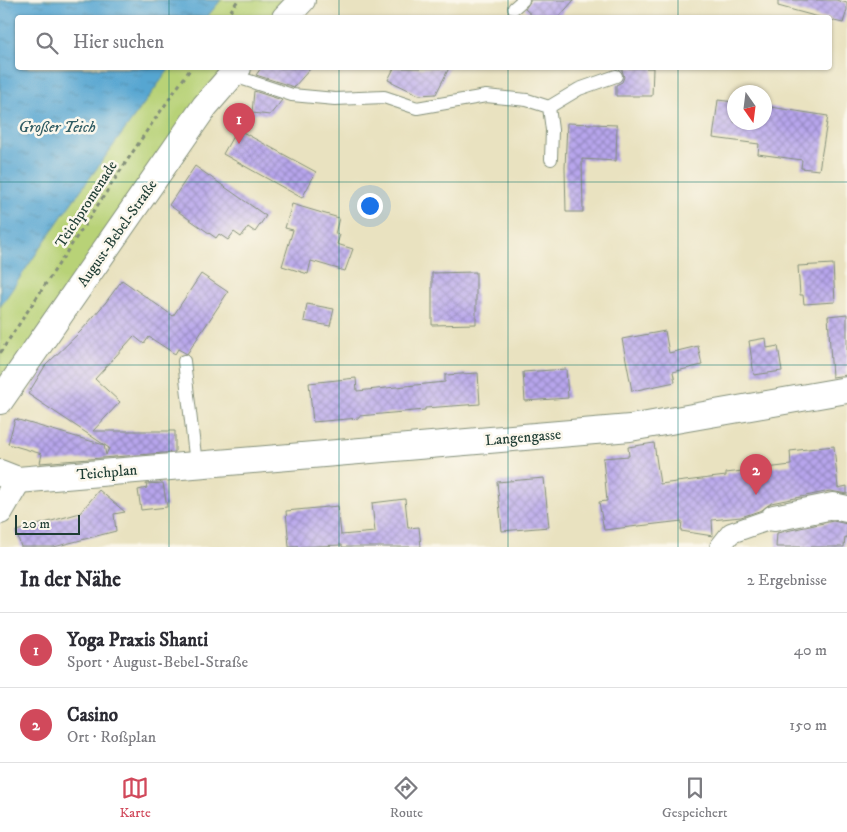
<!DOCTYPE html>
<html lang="de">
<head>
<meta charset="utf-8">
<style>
  body { margin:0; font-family:"IM FELL DW Pica",serif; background:#f7f7f7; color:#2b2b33 }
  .compass { position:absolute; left:727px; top:85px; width:45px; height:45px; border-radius:50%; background:#fff; box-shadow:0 1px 4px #0004; rotate:166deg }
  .scale { position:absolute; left:15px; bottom:12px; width:65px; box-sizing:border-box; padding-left:5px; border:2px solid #1f3d34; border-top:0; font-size:14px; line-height:18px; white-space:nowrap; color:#1f3d34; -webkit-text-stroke:4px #fbf7ec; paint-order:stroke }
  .you { position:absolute; left:369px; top:205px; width:18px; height:18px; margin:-12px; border:4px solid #fff; border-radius:50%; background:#1a73e8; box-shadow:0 0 0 8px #1a73e833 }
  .badge { display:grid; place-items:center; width:32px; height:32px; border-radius:50%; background:#d1495b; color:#fff; font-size:16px; font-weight:700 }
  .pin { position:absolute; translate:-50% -41px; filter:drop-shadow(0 1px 2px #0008) }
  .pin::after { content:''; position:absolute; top:26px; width:18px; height:15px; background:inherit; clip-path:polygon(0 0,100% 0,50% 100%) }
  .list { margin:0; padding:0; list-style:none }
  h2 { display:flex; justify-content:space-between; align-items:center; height:65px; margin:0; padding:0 20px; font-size:21px }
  h2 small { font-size:16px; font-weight:400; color:#7c7c81 }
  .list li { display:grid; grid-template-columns:32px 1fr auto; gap:15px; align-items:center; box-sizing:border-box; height:75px; padding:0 20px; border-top:1px solid #e1e1e2 }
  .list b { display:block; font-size:19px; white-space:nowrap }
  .list p { margin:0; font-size:16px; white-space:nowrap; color:#7c7c81 }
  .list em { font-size:16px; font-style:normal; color:#7c7c81 }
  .icon { flex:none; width:28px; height:28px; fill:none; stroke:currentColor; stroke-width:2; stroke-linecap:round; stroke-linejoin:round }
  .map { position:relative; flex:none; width:847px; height:547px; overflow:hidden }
  .search { position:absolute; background:#fff; box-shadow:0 1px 4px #0004; left:15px; right:15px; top:15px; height:55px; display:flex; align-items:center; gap:12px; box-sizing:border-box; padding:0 18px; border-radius:5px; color:#7c7c81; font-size:19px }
  .sheet { height:215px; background:#fff }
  nav { display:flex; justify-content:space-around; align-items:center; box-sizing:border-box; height:70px; border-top:1px solid #e1e1e2; background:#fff; font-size:14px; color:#7c7c81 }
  nav a { display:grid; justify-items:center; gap:2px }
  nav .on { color:#d1495b }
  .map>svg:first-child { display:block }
  .green { fill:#b8d277; stroke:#6c8856 }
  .water { fill:url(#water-ripples); stroke:#3b7282 }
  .building { fill:url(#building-cross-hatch) }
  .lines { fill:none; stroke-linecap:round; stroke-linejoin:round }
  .service-casing { stroke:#84907a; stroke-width:14 }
  .pedestrian-casing { stroke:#84907a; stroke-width:22 }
  .minor-casing { stroke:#84907a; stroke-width:28 }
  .path { stroke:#84907a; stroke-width:3; stroke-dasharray:4 4; stroke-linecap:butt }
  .service { stroke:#fff; stroke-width:12 }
  .pedestrian { stroke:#fff; stroke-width:20 }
  .minor { stroke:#fff; stroke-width:26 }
  .grid { fill:none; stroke:#0f766e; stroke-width:1; stroke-opacity:0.55 }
  .labels { text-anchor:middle; stroke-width:5; stroke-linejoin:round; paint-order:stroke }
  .street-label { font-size:15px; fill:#1f3d34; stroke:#fbf7ec }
  .water-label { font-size:16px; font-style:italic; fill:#305c63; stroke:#fbf7ec }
</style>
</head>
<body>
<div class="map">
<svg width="847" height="547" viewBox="0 0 847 547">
  <defs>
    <pattern id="water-ripples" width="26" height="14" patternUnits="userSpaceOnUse" patternTransform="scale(1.25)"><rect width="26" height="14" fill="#57a6d1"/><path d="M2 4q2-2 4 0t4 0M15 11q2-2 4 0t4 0" fill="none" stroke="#4788aa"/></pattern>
    <pattern id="building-cross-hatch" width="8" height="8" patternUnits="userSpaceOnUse" patternTransform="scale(1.25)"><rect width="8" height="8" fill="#b7a5ec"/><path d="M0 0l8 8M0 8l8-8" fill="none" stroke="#9488c0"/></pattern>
  </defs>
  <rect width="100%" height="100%" fill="#fbf7ec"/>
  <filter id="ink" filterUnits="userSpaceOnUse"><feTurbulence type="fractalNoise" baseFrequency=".02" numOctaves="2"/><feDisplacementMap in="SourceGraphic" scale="10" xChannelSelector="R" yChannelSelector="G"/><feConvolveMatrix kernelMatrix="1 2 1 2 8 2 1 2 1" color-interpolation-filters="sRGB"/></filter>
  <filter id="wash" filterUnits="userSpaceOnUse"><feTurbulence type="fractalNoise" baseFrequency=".0096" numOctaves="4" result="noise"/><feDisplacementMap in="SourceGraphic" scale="20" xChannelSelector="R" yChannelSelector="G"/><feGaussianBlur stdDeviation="1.12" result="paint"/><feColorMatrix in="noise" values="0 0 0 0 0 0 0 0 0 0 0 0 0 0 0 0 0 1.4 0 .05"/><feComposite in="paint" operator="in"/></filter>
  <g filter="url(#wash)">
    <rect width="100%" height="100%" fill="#e9e2c0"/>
    <!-- green -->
    <path class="green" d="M0,0h286l-16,17 -252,1v50h207l-225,318z"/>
    <!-- water -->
    <path class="water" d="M0,0h221l-14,17 -189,1v50h152l-108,148 -62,91z"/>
    <g id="blocks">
      <!-- building -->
      <g class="building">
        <path d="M531,0h43l-16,18h-23l-10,-9z"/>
        <path d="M778,0h58l11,3v7l-4,13 -13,-3v-2h-8l-44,-12z"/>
        <path d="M261,68h50l-17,19 -38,-12z"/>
        <path d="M394,68h55l-13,26 -17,1 -31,-15z"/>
        <path d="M616,68h37l-1,28h-36v-11l6,-3 2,-5 -2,-7z"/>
        <path d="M254,91l28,9 -12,15 -18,-2z"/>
        <path d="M718,100l16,2v20h30v-16l64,10 -9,54 -18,-2 1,-8 -44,-6 1,-10 -46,-6z"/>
        <path d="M567,123l50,2 -1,36 -34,-2 1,53h-17l-1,-44z"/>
        <path d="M237,129l79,43 -14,26 -79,-44z"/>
        <path d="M195,166l71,50 -11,16 -7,-5 -7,10 -7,-5 -6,8 -9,-6 -3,4 -47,-33z"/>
        <path d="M292,204l47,14 -4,16 5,1 -3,9 16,5 -8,22 -34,-10 -3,13 -26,-8 11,-36 -8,-2z"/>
        <path d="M833,264l2,38 -31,2 -1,-9h-3l-2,-29z"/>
        <path d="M476,272v52l-44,1v-52z"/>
        <path d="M201,274l27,18 -41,62 -9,-5 -3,5 -26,-17 -5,7 -10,-8 -39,43 25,23 -27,29h82v21l-135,11 2,-9 -34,-10 7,-25 89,26 2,10 3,-7 -81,-54 17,-28 36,-35 25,-29 16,-22 51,36z"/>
        <path d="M307,304l27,5 -4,17 -26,-5z"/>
        <path d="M847,314v61l-15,2 -4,-61z"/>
        <path d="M665,331l4,22 29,-7 4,19 -29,7 2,10 -43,9 -10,-52z"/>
        <path d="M766,338l1,10 11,-2 4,25 -28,4 -5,-34z"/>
        <path d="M566,369l2,29 -43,3 -2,-29z"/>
        <path d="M478,373l2,31 -55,4v2l-66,6v2l-46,4 -4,-39 47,-5 1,13 88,-9v-7z"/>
        <path d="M654,443l6,41 66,-8v-3l65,-8 -1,-14 44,-5 4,42 9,-2v8l-17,-3 -59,12 -9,7 -21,7 -29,3 1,16 -32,-5 1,-10 -78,9 -5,-28 8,-1 -4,-43 26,-2 -1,-9z"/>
        <path d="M544,478l5,49 -47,4 -5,-49z"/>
        <path d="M163,483l4,24 -26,3 -3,-20 9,-2 -1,-4z"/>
        <path d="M99,490l26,22 -11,2 2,17 -62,16h-33l-5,-16 64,-18z"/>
        <path d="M405,499l3,29 11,-1 2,20h-79v-2l-53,2 -3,-36 52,-5 3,29 34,-3 -3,-29z"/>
        <path d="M833,521l14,3v14l-2,-1 -1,10h-68l1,-14z"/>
      </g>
    </g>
  </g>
  <g filter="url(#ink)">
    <use href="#blocks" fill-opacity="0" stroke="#84907a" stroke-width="1"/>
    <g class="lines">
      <!-- service casing -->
      <g class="service-casing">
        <g id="service">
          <path d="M514,8l9,-8"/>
          <path d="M231,75l61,20 43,4 49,-2 33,11 69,-12 41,4 22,7 3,23 -1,29"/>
          <path d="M549,107l30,-18 37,-13"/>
          <path d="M184,361l12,103"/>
        </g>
      </g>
      <!-- pedestrian casing -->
      <g class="pedestrian-casing">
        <path id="pedestrian" d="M720,547l11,-14 43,-15"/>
      </g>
      <!-- minor casing -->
      <g class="minor-casing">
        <g id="minor">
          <path d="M285,18l17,-18"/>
          <path d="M0,401l205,-295 33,-38"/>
          <path d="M0,473l18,7 612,-52 217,-38"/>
          <path d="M0,511l18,-31"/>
          <path d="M774,518l59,-12 14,3"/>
        </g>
      </g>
      <!-- path -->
      <g class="path">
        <path d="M226,18l12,-18"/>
        <path d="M0,353l146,-221 45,-64"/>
      </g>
      <!-- service -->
      <use href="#service" class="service"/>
      <!-- pedestrian -->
      <use href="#pedestrian" class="pedestrian"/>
      <!-- minor -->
      <use href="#minor" class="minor"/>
    </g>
  </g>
  <!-- grid -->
  <path class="grid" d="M169,0v18M339,0v18M508,0v18M678,0v18M169,68v479M339,68v479M508,68v479M678,68v479M0,182h847M0,365h847"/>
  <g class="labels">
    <!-- street labels -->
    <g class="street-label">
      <text transform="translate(86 204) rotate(-57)" y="5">Teichpromenade</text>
      <text transform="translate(117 233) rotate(-55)" y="5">August-Bebel-Straße</text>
      <text transform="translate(523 437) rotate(-5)" y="5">Langengasse</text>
      <text transform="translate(107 472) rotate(-5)" y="5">Teichplan</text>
    </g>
    <!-- water labels -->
    <g class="water-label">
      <text x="57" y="132">Großer Teich</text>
    </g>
  </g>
</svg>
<svg class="compass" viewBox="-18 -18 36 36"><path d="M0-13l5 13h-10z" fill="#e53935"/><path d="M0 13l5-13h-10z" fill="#7c7c81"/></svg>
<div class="scale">20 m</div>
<div class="you"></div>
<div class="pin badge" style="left:239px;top:144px">1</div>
<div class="pin badge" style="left:756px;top:495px">2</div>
<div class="search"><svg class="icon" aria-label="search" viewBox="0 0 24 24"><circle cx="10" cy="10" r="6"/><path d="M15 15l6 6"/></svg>Hier suchen</div>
</div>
<section class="sheet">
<h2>In der Nähe<small>2 Ergebnisse</small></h2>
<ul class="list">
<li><span class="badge">1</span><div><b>Yoga Praxis Shanti</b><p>Sport · August-Bebel-Straße</p></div><em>40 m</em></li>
<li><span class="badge">2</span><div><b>Casino</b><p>Ort · Roßplan</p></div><em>150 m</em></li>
</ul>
</section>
<nav>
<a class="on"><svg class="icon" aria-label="map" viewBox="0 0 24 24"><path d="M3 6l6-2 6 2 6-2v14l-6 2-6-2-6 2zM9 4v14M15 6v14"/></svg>Karte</a>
<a><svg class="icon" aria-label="directions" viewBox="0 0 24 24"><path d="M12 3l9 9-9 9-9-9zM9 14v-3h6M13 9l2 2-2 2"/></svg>Route</a>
<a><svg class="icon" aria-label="saved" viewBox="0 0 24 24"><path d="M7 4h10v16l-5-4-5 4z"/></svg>Gespeichert</a>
</nav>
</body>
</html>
